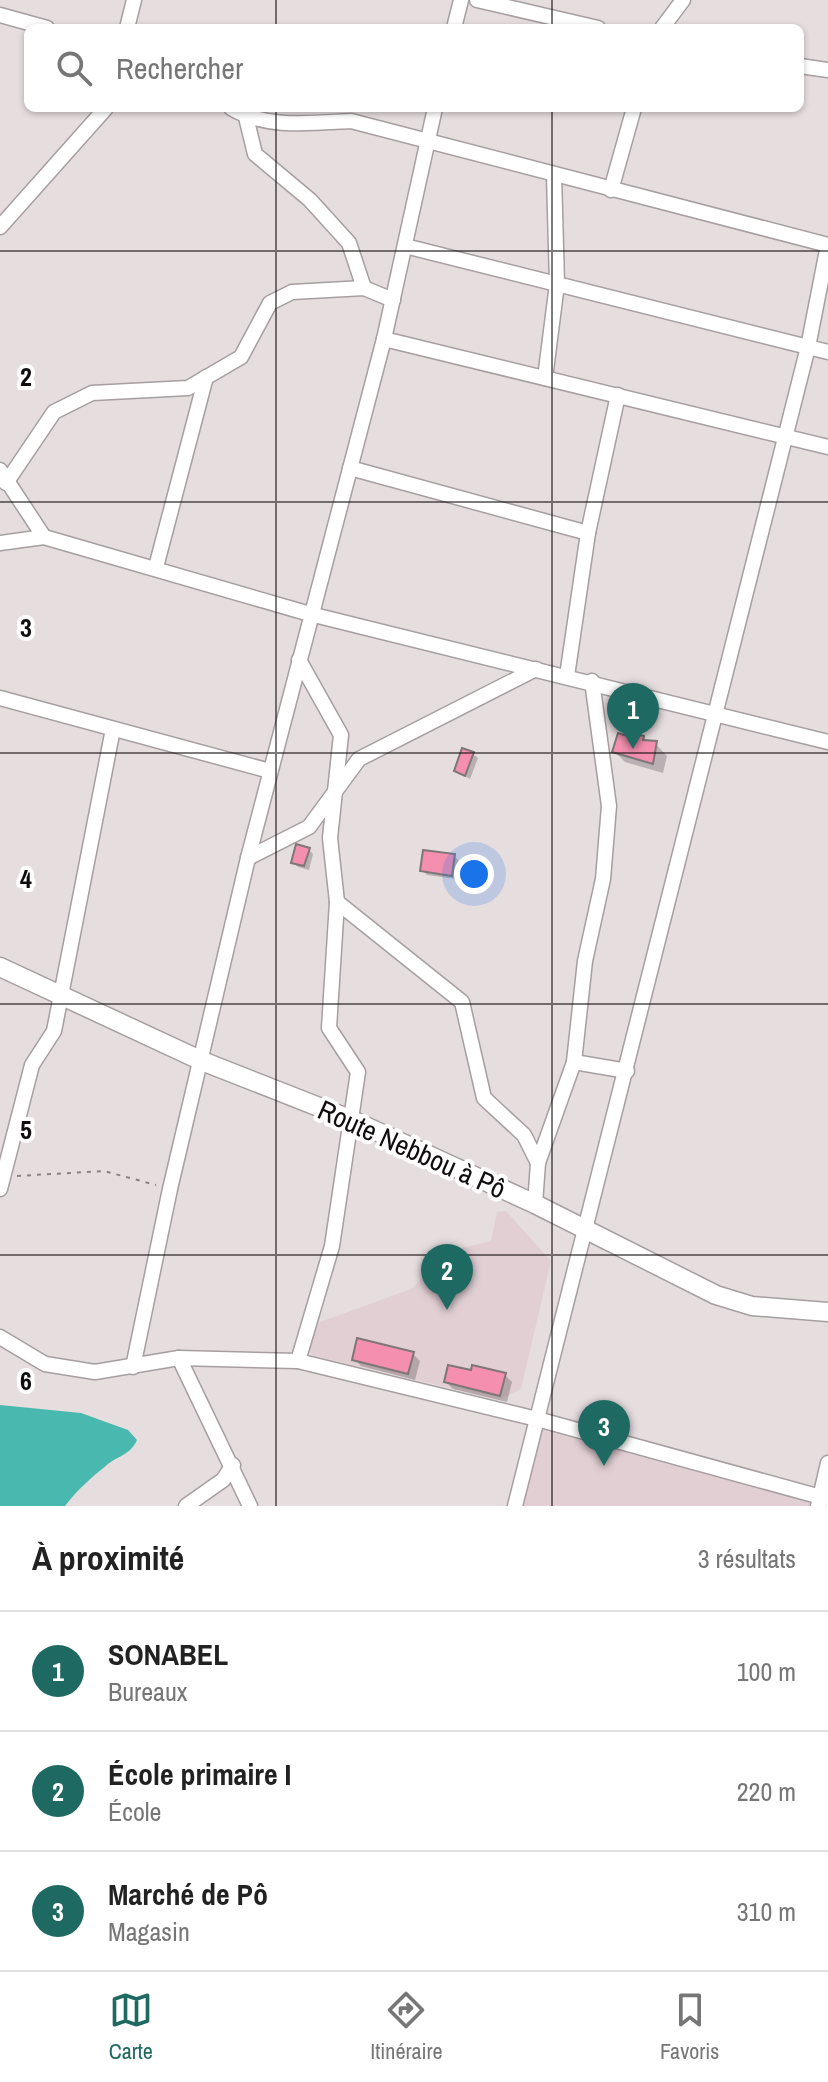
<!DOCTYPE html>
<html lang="fr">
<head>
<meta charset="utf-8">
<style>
  body { margin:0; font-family:"Archivo Narrow",sans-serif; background:#f6f6f6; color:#222 }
  .you { position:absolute; left:474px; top:874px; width:28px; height:28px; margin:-20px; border:6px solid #fff; border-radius:50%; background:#1a73e8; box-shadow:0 0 0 12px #1a73e833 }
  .badge { display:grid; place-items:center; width:52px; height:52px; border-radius:50%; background:#1e6962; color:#fff; font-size:26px; font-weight:700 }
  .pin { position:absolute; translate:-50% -66px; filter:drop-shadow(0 2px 4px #0008) }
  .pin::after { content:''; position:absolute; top:42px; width:28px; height:24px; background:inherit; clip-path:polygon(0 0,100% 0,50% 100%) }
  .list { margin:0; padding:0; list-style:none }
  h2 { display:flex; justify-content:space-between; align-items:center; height:104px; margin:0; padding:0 32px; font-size:34px }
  h2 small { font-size:26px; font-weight:400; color:#767676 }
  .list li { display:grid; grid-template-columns:52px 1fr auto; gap:24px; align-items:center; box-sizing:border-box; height:120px; padding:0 32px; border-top:2px solid #e0e0e0 }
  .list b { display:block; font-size:30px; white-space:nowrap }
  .list p { margin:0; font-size:26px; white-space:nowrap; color:#767676 }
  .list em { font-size:26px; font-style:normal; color:#767676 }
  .icon { flex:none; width:44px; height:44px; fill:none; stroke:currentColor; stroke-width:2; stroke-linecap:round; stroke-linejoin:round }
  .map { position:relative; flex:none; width:828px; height:1506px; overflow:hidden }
  .search { position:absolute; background:#fff; box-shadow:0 2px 6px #0004; left:24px; right:24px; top:24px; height:88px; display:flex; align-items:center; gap:20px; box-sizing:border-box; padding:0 28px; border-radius:12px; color:#767676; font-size:30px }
  .sheet { height:464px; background:#fff }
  nav { display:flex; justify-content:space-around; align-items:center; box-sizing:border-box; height:112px; border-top:2px solid #e0e0e0; background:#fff; font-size:22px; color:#767676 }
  nav a { display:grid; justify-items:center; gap:4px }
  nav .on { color:#1e6962 }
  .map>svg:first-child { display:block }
  .built { fill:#e1cfd4 }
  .water { fill:#49b9b0 }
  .shadow { fill:#0003 }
  .building { fill:#f48fb0; stroke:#7e7678; stroke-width:2 }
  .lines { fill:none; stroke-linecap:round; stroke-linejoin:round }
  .minor-casing { stroke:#a69ea0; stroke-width:17 }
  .major-casing { stroke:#a69ea0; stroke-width:21 }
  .path { stroke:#898284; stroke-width:2; stroke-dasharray:4 6; stroke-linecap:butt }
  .minor { stroke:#fff; stroke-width:14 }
  .major { stroke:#fff; stroke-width:18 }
  .grid { fill:none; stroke:#100d0e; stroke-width:2; stroke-opacity:0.55 }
  .labels { text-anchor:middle; stroke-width:8; stroke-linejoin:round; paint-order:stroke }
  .street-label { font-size:28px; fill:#100d0e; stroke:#fff }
  .grid-label { font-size:26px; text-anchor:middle; font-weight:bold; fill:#100d0e; stroke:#fff; stroke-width:8; stroke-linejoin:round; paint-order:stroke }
</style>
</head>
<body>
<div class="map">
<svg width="828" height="1506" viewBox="0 0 828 1506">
  <rect width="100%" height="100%" fill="#e6dddf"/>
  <!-- built -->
  <g class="built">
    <path d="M506,1211l45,50 -30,128 -21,11 -188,-45 -14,-25 113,-41 39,-38 41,-10 6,-29z"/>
    <path d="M542,1430l268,72 -1,4h-287z"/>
  </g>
  <!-- water -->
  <path class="water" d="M0,1405l81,8 47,17 9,10c-7,15 -17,15 -29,24 -16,13 -31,26 -43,42h-65z"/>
  <!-- shadow -->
  <g class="shadow">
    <path d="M643,738l10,3 14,15 -4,17 -38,-11 -10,-10z"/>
    <path d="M473,754l5,4 -8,21 -14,-8z"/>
    <path d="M309,850l4,4 -4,16 -11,-3 -5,-5z"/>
    <path d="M454,856l4,4 -2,19 -29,-4 -4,-4z"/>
    <path d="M413,1354l7,7 -5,19 -54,-14 -7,-7z"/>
    <path d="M505,1375l7,7 -5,20 -54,-13 -7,-7z"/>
  </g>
  <!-- building -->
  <g class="building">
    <path d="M625,731l19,5 -1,4 14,1 -4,23 -41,-12 6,-19 6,2z"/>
    <path d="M462,748l12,4 -9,24 -11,-5z"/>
    <path d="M296,844l14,4 -6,18 -13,-3z"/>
    <path d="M423,850l32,4 -3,22 -32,-5z"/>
    <path d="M357,1338l57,14 -6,22 -56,-14z"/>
    <path d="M448,1365l23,5 1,-5 34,8 -6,23 -56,-14z"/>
  </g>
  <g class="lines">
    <!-- minor casing -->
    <g class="minor-casing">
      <g id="minor">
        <path d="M477,0l121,28"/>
        <path d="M0,15l47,13"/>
        <path d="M127,28l7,-28"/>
        <path d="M454,28l7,-28"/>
        <path d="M662,28l21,-28"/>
        <path d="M800,66l28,4"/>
        <path d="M231,108c35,21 80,15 120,13l477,124"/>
        <path d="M246,117l9,37 55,46 39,43 15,45"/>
        <path d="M611,190l23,-82"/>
        <path d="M0,227l106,-119"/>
        <path d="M405,246l423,106"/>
        <path d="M384,339l444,108"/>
        <path d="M545,378l12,-94 -3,-109"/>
        <path d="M350,468l238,65"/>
        <path d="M0,470l44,67 266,77 518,128"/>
        <path d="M6,483l48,-71 38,-19 96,-5 53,-31 29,-54 22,-11 72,-4 29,12"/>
        <path d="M0,543l44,-6"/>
        <path d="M156,567l50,-190"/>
        <path d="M299,660l42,75 -11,103 7,64 125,100 22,96 40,37 14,28"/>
        <path d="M567,676l21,-143 30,-138"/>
        <path d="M0,698l270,73"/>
        <path d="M248,858l61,-31 50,-68 177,-90"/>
        <path d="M574,1062l11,-101 18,-82 6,-73 -17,-125"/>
        <path d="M0,1189l32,-124 22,-34 59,-302"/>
        <path d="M535,1204l3,-41 36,-101 53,9"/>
        <path d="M0,1337l45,27 50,8 84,-14 119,3 239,58 291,80"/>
        <path d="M179,1358l71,148"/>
        <path d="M298,1361l34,-115 26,-174 -29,-44 8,-126"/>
        <path d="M133,1367l37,-178 78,-331 136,-519 51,-231"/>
        <path d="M186,1506l37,-26 10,-15"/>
        <path d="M515,1506l293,-1159 20,-102"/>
        <path d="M818,1506l10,-43"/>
      </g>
    </g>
    <!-- major casing -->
    <g class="major-casing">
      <path id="major" d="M0,967l202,94 150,59 183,84 181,91 36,11 76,6"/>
    </g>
    <!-- path -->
    <path class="path" d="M17,1176l87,-5 52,14"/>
    <!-- minor -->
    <use href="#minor" class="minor"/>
    <!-- major -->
    <use href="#major" class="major"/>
  </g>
  <!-- grid -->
  <path class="grid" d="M276,0v28M552,0v28M276,108v1398M552,108v1398M0,251h828M0,502h828M0,753h828M0,1004h828M0,1255h828"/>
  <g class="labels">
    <!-- street labels -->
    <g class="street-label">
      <text transform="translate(412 1149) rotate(24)" y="10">Route Nebbou à Pô</text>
    </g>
  </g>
  <g class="grid-label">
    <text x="26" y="386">2</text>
    <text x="26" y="637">3</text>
    <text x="26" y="888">4</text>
    <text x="26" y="1139">5</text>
    <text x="26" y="1390">6</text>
  </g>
</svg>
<div class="you"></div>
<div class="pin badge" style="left:633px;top:749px">1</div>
<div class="pin badge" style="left:447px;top:1310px">2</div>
<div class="pin badge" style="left:604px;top:1466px">3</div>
<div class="search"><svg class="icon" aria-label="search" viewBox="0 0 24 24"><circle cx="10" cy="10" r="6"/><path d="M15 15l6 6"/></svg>Rechercher</div>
</div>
<section class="sheet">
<h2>À proximité<small>3 résultats</small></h2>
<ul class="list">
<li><span class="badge">1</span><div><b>SONABEL</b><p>Bureaux</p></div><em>100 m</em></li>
<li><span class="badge">2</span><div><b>École primaire I</b><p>École</p></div><em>220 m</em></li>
<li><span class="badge">3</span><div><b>Marché de Pô</b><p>Magasin</p></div><em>310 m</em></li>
</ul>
</section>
<nav>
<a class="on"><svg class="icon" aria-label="map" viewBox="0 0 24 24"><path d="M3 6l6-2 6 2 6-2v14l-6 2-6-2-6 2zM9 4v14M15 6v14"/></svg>Carte</a>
<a><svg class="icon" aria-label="directions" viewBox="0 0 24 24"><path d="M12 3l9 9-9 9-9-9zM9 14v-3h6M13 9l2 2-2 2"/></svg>Itinéraire</a>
<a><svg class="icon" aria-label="saved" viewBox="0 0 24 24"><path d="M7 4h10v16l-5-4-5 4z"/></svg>Favoris</a>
</nav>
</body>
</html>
